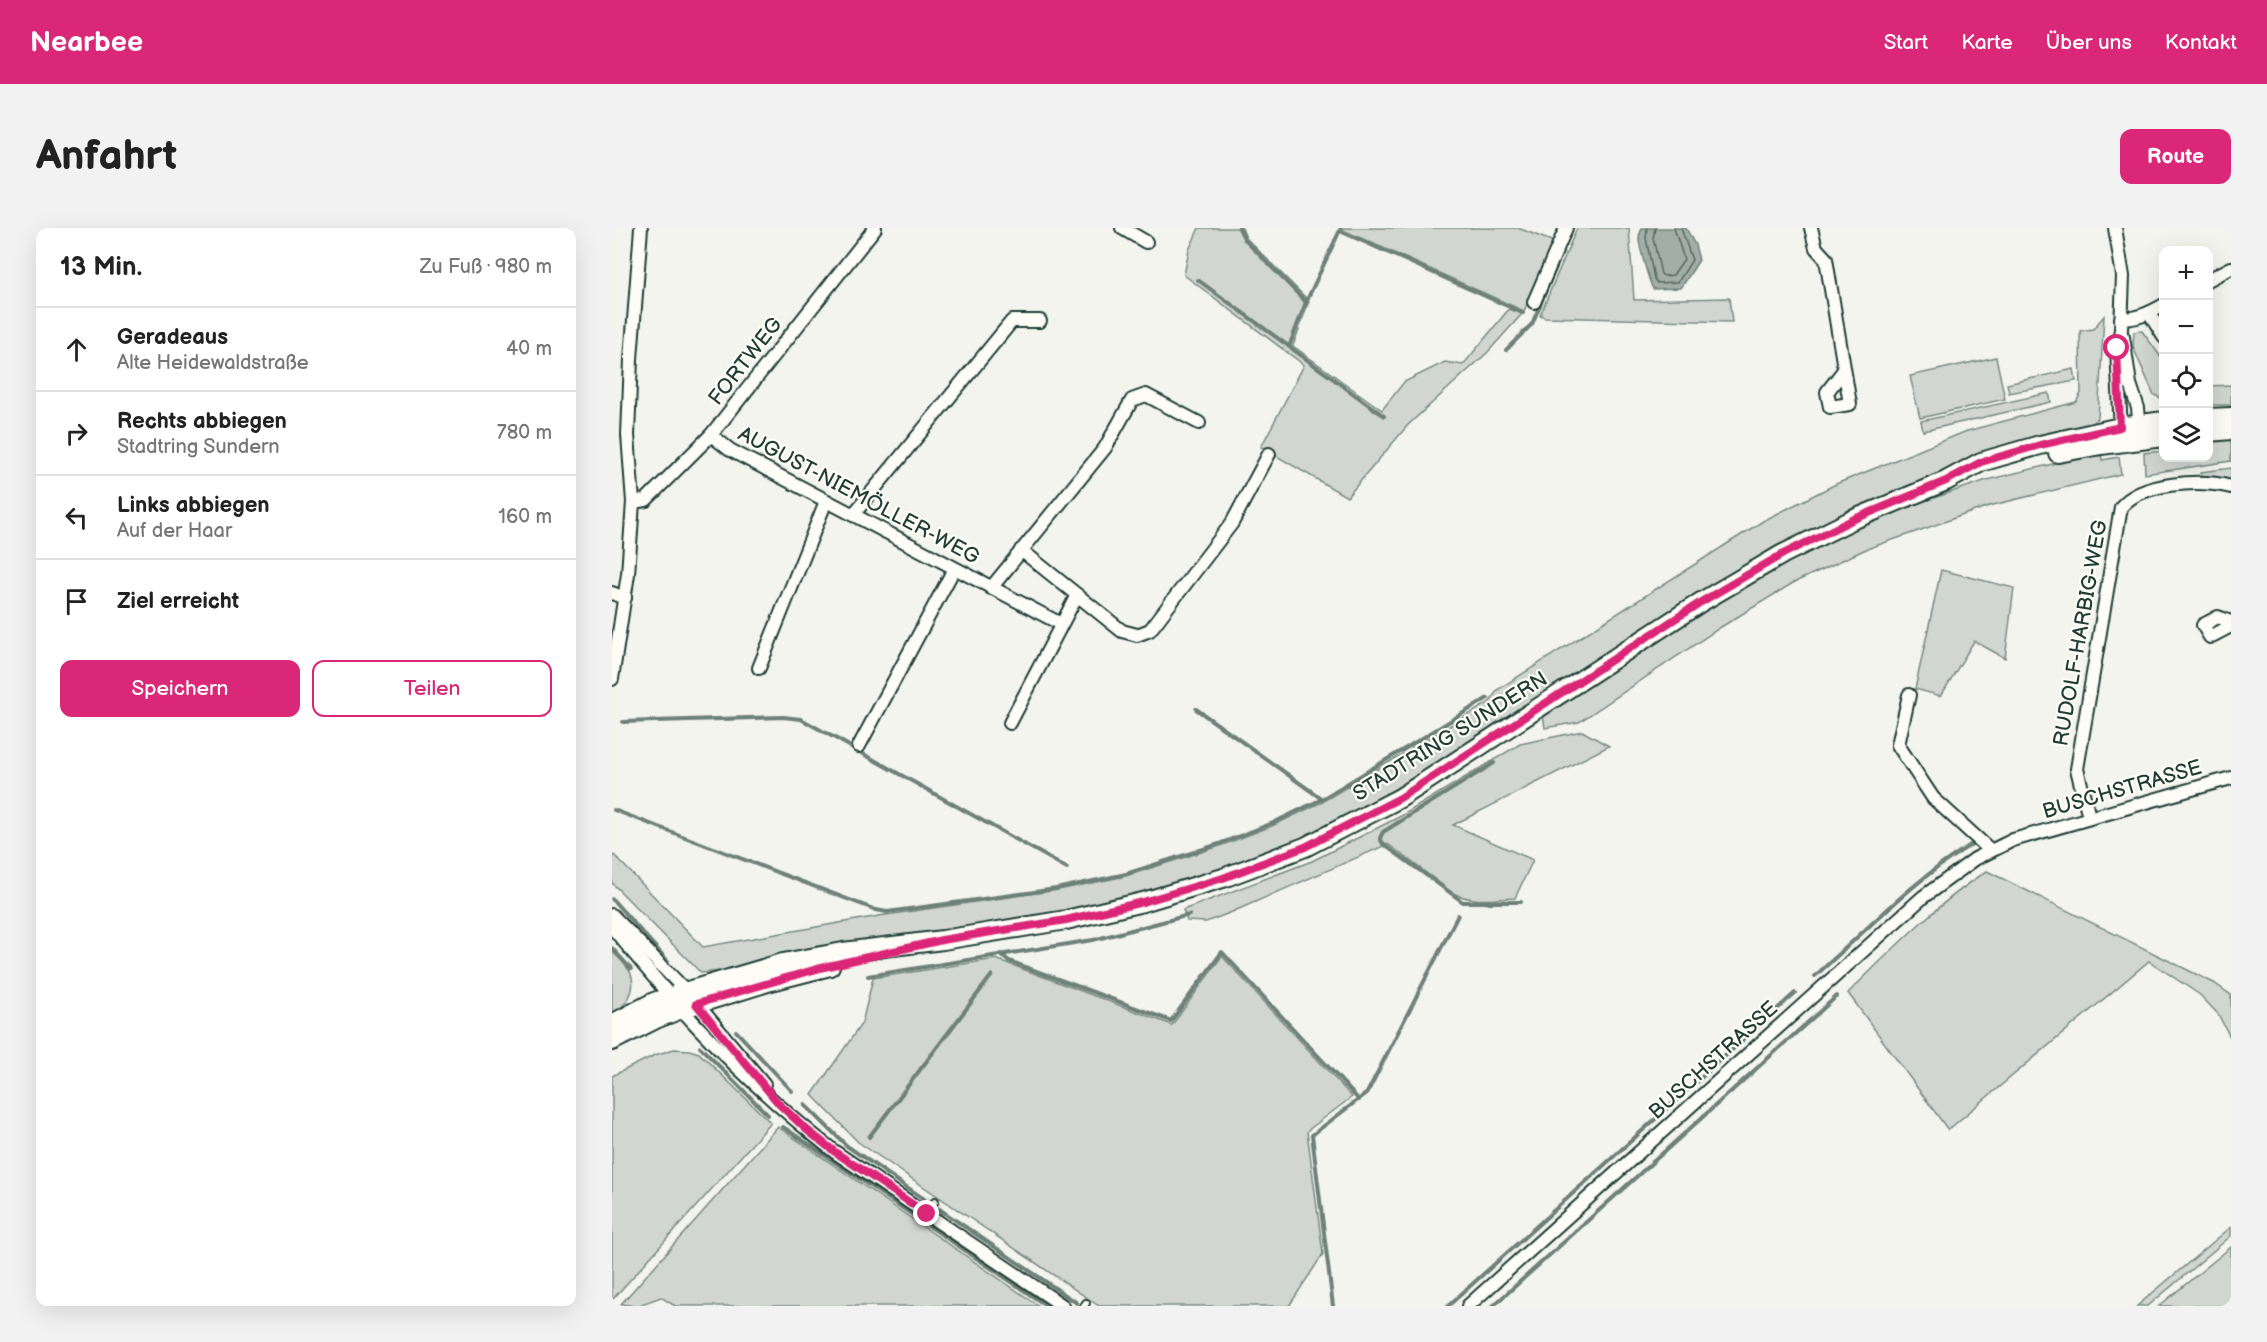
<!DOCTYPE html>
<html lang="de">
<head>
<meta charset="utf-8">
<style>
  body { margin:0; font-family:"Balsamiq Sans",sans-serif; background:#f2f2f2; color:#222 }
  .controls { position:absolute; right:18px; top:18px; display:grid; overflow:hidden; border-radius:12px; box-shadow:0 6px 24px #0002 }
  .controls button { width:54px; height:54px; display:grid; place-items:center; padding:0; border:0; border-bottom:2px solid #e0e0e0; background:#fff; color:#222; font:30px sans-serif }
  .stop { position:absolute; width:18px; height:18px; margin:-14px; border:4px solid #db2777; border-radius:50%; background:#fff }
  .stop.end { background:#db2777; border-color:#fff; box-shadow:0 2px 6px #0008 }
  .list { margin:0; padding:0; list-style:none }
  h2 { display:flex; justify-content:space-between; align-items:center; height:78px; margin:0; padding:0 24px; font-size:26px }
  h2 small { font-size:20px; font-weight:400; color:#767676 }
  .list li { display:grid; grid-template-columns:39px 1fr auto; gap:18px; align-items:center; box-sizing:border-box; height:84px; padding:0 24px; border-top:2px solid #e0e0e0 }
  .list b { display:block; font-size:22px; white-space:nowrap }
  .list p { margin:0; font-size:20px; white-space:nowrap; color:#767676 }
  .list em { font-size:20px; font-style:normal; color:#767676 }
  .actions { display:flex; gap:12px; padding:18px 24px }
  .actions a { flex:1; padding:14px 0; border:2px solid #db2777; border-radius:12px; text-align:center; font-size:21px; color:#db2777 }
  .actions .main { background:#db2777; color:#fff }
  .icon { flex:none; width:33px; height:33px; fill:none; stroke:currentColor; stroke-width:2; stroke-linecap:round; stroke-linejoin:round }
  .map { position:relative; flex:none; width:1619px; height:1078px; overflow:hidden; border-radius:12px }
  header { display:flex; align-items:center; gap:36px; box-sizing:border-box; height:84px; padding:0 30px; background:#db2777; color:#fff }
  header strong { font-size:28px }
  nav { display:flex; gap:33px; margin-inline-start:auto; font-size:21px }
  .intro { display:flex; align-items:center; justify-content:space-between; box-sizing:border-box; height:144px; padding:0 36px }
  h1 { margin:0; font-size:42px }
  .button { padding:15px 27px; border-radius:12px; background:#db2777; color:#fff; font-size:21px; font-weight:700 }
  main { display:flex; gap:36px; padding:0 36px }
  aside { flex:1; background:#fff; border-radius:12px; box-shadow:0 6px 24px #0002 }
  .map>svg:first-child { display:block }
  .green { fill:#d1d6d1; stroke:#788a82; stroke-width:1.5 }
  .water { fill:#a3aea7; stroke:#6e8179; stroke-width:1.5 }
  .lines { fill:none; stroke-linecap:round; stroke-linejoin:round }
  .shore { stroke:#546a62; stroke-width:1.5 }
  .stream { stroke:#6e8179; stroke-width:4 }
  .service-casing { stroke:#1f3d34; stroke-width:10 }
  .minor-casing { stroke:#1f3d34; stroke-width:16 }
  .secondary-casing { stroke:#1f3d34; stroke-width:22 }
  .service { stroke:#fdfcf7; stroke-width:6 }
  .minor { stroke:#fdfcf7; stroke-width:12 }
  .secondary { stroke:#fdfcf7; stroke-width:18 }
  .route { stroke:#db2777; stroke-width:8 }
  .labels { text-anchor:middle; stroke-width:4.5; stroke-linejoin:round; paint-order:stroke }
  .street-label { font-size:21px; fill:#1f3d34; stroke:#fdfcf7 }
</style>
</head>
<body>
<header>
<strong>Nearbee</strong>
<nav><a>Start</a><a>Karte</a><a>Über uns</a><a>Kontakt</a></nav>
</header>
<div class="intro"><h1>Anfahrt</h1><a class="button">Route</a></div>
<main>
<aside>
<h2>13 Min.<small>Zu Fuß · 980 m</small></h2>
<ul class="list">
<li><svg class="icon" aria-label="ahead" viewBox="0 0 24 24"><path d="M12 20V5M6 11l6-6 6 6"/></svg><div><b>Geradeaus</b><p>Alte Heidewaldstraße</p></div><em>40 m</em></li>
<li><svg class="icon" aria-label="right" viewBox="0 0 24 24"><path d="M7 20v-9h11M14 6l5 5-5 5"/></svg><div><b>Rechts abbiegen</b><p>Stadtring Sundern</p></div><em>780 m</em></li>
<li><svg class="icon" aria-label="left" viewBox="0 0 24 24"><path d="M17 20v-9H6M10 6l-5 5 5 5"/></svg><div><b>Links abbiegen</b><p>Auf der Haar</p></div><em>160 m</em></li>
<li><svg class="icon" aria-label="arrive" viewBox="0 0 24 24"><path d="M6 21V4h12l-3 4 3 4H6"/></svg><div><b>Ziel erreicht</b></div></li>
</ul>
<div class="actions"><a class="main">Speichern</a><a>Teilen</a></div>
</aside>
<div class="map">
<svg width="1619" height="1078" viewBox="0 0 1619 1078">
  <rect width="100%" height="100%" fill="#f4f4ef"/>
  <filter id="ink" filterUnits="userSpaceOnUse"><feTurbulence type="fractalNoise" baseFrequency=".0167" numOctaves="2"/><feDisplacementMap in="SourceGraphic" scale="12" xChannelSelector="R" yChannelSelector="G"/><feConvolveMatrix kernelMatrix="1 2 1 2 8 2 1 2 1" color-interpolation-filters="sRGB"/></filter>
  <g filter="url(#ink)">
    <!-- green -->
    <g class="green">
      <path d="M587,0h43l4,10 63,63 -16,45 89,64 22,-28 41,-20 18,3 46,-56 13,5 -35,39 -79,72 -61,72 -86,-50 43,-82 -120,-90 5,-25z"/>
      <path d="M732,0h174l36,14 -30,69 -181,-81z"/>
      <path d="M965,0h52l5,72 95,-2 3,24 -187,-5 -5,-2z"/>
      <path d="M1492,88l-6,102 -9,7 -56,13 -54,18 -132,56 -73,35 -370,237 -97,53 -86,34 -77,24 -78,17 -254,37 -82,21 -29,3 -89,-90v-26l2,-2 89,92 176,-31 178,-26 69,-14 91,-29 55,-21 48,-23 170,-101 7,-12 266,-169 73,-37 131,-53 109,-29 5,-9 -1,-62 13,-2z"/>
      <path d="M1530,103l21,29v39l-9,-4 -21,-48 1,-15z"/>
      <path d="M1384,129l9,42 -85,19 -10,-42z"/>
      <path d="M1462,141l2,12 -67,12 -2,-9z"/>
      <path d="M1619,157v20h-22v-19z"/>
      <path d="M1437,165l2,9 -128,29 -2,-10z"/>
      <path d="M1619,206v27l-86,13 -1,-21 19,-2 -1,-10h1l1,17h44l1,-22z"/>
      <path d="M1489,224l1,8 17,-3 2,17 -132,32 -125,44 -71,33 -72,44 -142,95 -34,6 -2,-13 121,-83 120,-70 72,-34 66,-26 65,-22z"/>
      <path d="M1619,240v12l-29,-2 -1,-6z"/>
      <path d="M1329,342l73,18 -9,70 -31,-17 -33,55 -26,-7z"/>
      <path d="M970,503l27,15 -156,79 80,35 -18,38c-22,1 -42,5 -62,-5l-65,-49 -156,68 -26,10 -19,-1 -4,-11 129,-49 91,-46 117,-71z"/>
      <path d="M1375,643l227,112 17,12v44l-13,-25 -18,-19 -51,-34 -201,169 -100,-137c44,-43 87,-88 139,-122z"/>
      <path d="M0,723c6,7 16,15 19,23 6,17 -5,32 -19,40z"/>
      <path d="M610,728l130,141 -45,34 16,123 -34,52h-190l-241,-164 -46,-47 50,-72 11,-45 123,-19 176,66z"/>
      <path d="M62,821l15,1 10,3 72,70 -159,177v-224l43,-21z"/>
      <path d="M166,899l261,179h-364l-14,-9 -25,9 -15,-2z"/>
      <path d="M1619,999v9l-83,70h-11z"/>
      <path d="M1619,1019v59h-72z"/>
    </g>
    <!-- water -->
    <path class="water" d="M1030,0h44l9,17 4,15 -18,28 -28,1c-4,-7 -14,-43 -14,-51 0,-4 2,-7 3,-10z"/>
    <g class="lines">
      <!-- shore -->
      <g class="shore">
        <path d="M1035,0l-1,10 8,41 3,4 21,-1 14,-22 -11,-32"/>
        <path d="M1043,0l-2,10 8,36 3,2 9,-1 11,-16 -10,-31"/>
      </g>
      <!-- stream -->
      <g class="stream">
        <path d="M627,0l6,12 61,62"/>
        <path d="M728,3l183,82"/>
        <path d="M586,52l186,136"/>
        <path d="M677,119l17,-45 35,-74"/>
        <path d="M894,122l26,-26 26,-62"/>
        <path d="M584,481l126,90"/>
        <path d="M11,494l160,-5 18,2 266,149"/>
        <path d="M882,535l-111,69 -3,6 3,6 80,58h58"/>
        <path d="M2,582l262,100 11,2 169,-23 70,-15 90,-29 57,-22 49,-24 166,-101"/>
        <path d="M0,671l56,62"/>
        <path d="M0,720l19,21"/>
        <path d="M389,726l8,7 162,60 51,-69 137,148"/>
        <path d="M256,748l225,-36 96,-25"/>
        <path d="M1203,748c51,-45 99,-97 157,-132"/>
        <path d="M124,803l56,60"/>
        <path d="M88,819l68,68"/>
        <path d="M193,877l42,41 77,53"/>
        <path d="M171,899l264,179"/>
        <path d="M257,909l123,-162"/>
        <path d="M327,981l138,94"/>
        <path d="M721,1078l-21,-171 55,-42 91,-178"/>
        <path d="M836,1078l347,-313"/>
        <path d="M881,1078l344,-310"/>
      </g>
      <!-- service casing -->
      <g class="service-casing">
        <g id="service">
          <path d="M315,985l8,-12"/>
          <path d="M472,1078l2,-3"/>
        </g>
      </g>
      <!-- minor casing -->
      <g class="minor-casing">
        <g id="minor">
          <path d="M510,0l24,14"/>
          <path d="M1199,0l5,20 10,11 24,145 -20,3 -3,-15 17,-22"/>
          <path d="M1503,0l8,48 -2,54 -4,18 4,85"/>
          <path d="M1596,52l23,-12"/>
          <path d="M922,74l32,-74"/>
          <path d="M1537,85l15,24"/>
          <path d="M1509,91c16,0 29,-6 43,-14"/>
          <path d="M1511,109l7,47 8,24 2,24"/>
          <path d="M99,207l19,15 331,174"/>
          <path d="M21,274l13,-2 65,-65 164,-207"/>
          <path d="M241,287l159,-194h28"/>
          <path d="M409,322l101,81 15,4 13,-5 82,-107 37,-69"/>
          <path d="M379,360l114,-140 27,-48 14,-5 53,28"/>
          <path d="M0,365l13,5"/>
          <path d="M1619,394l-13,-5 -15,8 7,12 21,-11"/>
          <path d="M147,440l67,-167"/>
          <path d="M0,451l16,-105 5,-72 -5,-67 3,-76 10,-131"/>
          <path d="M1297,467l-11,50 35,53 57,52"/>
          <path d="M398,495l67,-128"/>
          <path d="M247,518l95,-177"/>
          <path d="M1477,589l-12,-48 44,-262c20,-25 81,-28 110,-20"/>
          <path d="M0,687l74,76 78,93"/>
          <path d="M0,699c28,33 55,67 84,98 43,46 89,88 139,127l228,154"/>
          <path d="M856,1078l455,-409 52,-38 38,-19 218,-62"/>
        </g>
      </g>
      <!-- secondary casing -->
      <g class="secondary-casing">
        <g id="secondary">
          <path d="M1596,190l23,-1"/>
          <path d="M1596,204l23,-2"/>
          <path d="M1446,225l43,-8 63,-8"/>
          <path d="M0,796l42,-22 17,-6 112,-33 60,-11 100,-12 123,-20 77,-18 80,-24 82,-31 95,-49 301,-196 82,-48 69,-34 94,-39 35,-19 59,-17 80,-18 44,-6"/>
          <path d="M0,813l46,-23 23,-9 90,-28 59,-15"/>
        </g>
      </g>
      <!-- service -->
      <use href="#service" class="service"/>
      <!-- minor -->
      <use href="#minor" class="minor"/>
      <!-- secondary -->
      <use href="#secondary" class="secondary"/>
    </g>
  </g>
  <g class="lines" filter="url(#ink)">
    <!-- route -->
    <path class="route" d="M315,986l-92,-62 -28,-22 -28,-26 -83,-100 128,-37 118,-27 124,-20 77,-18 80,-24 82,-31 95,-49 301,-196 82,-48 69,-34 94,-39 35,-19 59,-17 80,-18 -3,-79"/>
  </g>
  <g class="labels">
    <!-- street labels -->
    <g class="street-label">
      <text transform="translate(133 133) rotate(-52)" y="7">FORTWEG</text>
      <text transform="translate(247 267) rotate(28)" y="7">AUGUST-NIEMÖLLER-WEG</text>
      <text transform="translate(1468 405) rotate(-80)" y="7">RUDOLF-HARBIG-WEG</text>
      <text transform="translate(838 508) rotate(-32)" y="7">STADTRING SUNDERN</text>
      <text transform="translate(1510 561) rotate(-16)" y="7">BUSCHSTRASSE</text>
      <text transform="translate(1101 832) rotate(-42)" y="7">BUSCHSTRASSE</text>
    </g>
  </g>
</svg>
<div class="controls">
<button>+</button>
<button>−</button>
<button><svg class="icon" aria-label="locate" viewBox="0 0 24 24"><circle cx="12" cy="12" r="6"/><path d="M12 2v4M12 18v4M2 12h4M18 12h4"/></svg></button>
<button><svg class="icon" aria-label="layers" viewBox="0 0 24 24"><path d="M12 4l9 5-9 5-9-5zM3 14l9 5 9-5"/></svg></button>
</div>
<div class="stop" style="left:1505px;top:120px"></div>
<div class="stop end" style="left:315px;top:986px"></div>
</div>
</main>
</body>
</html>
